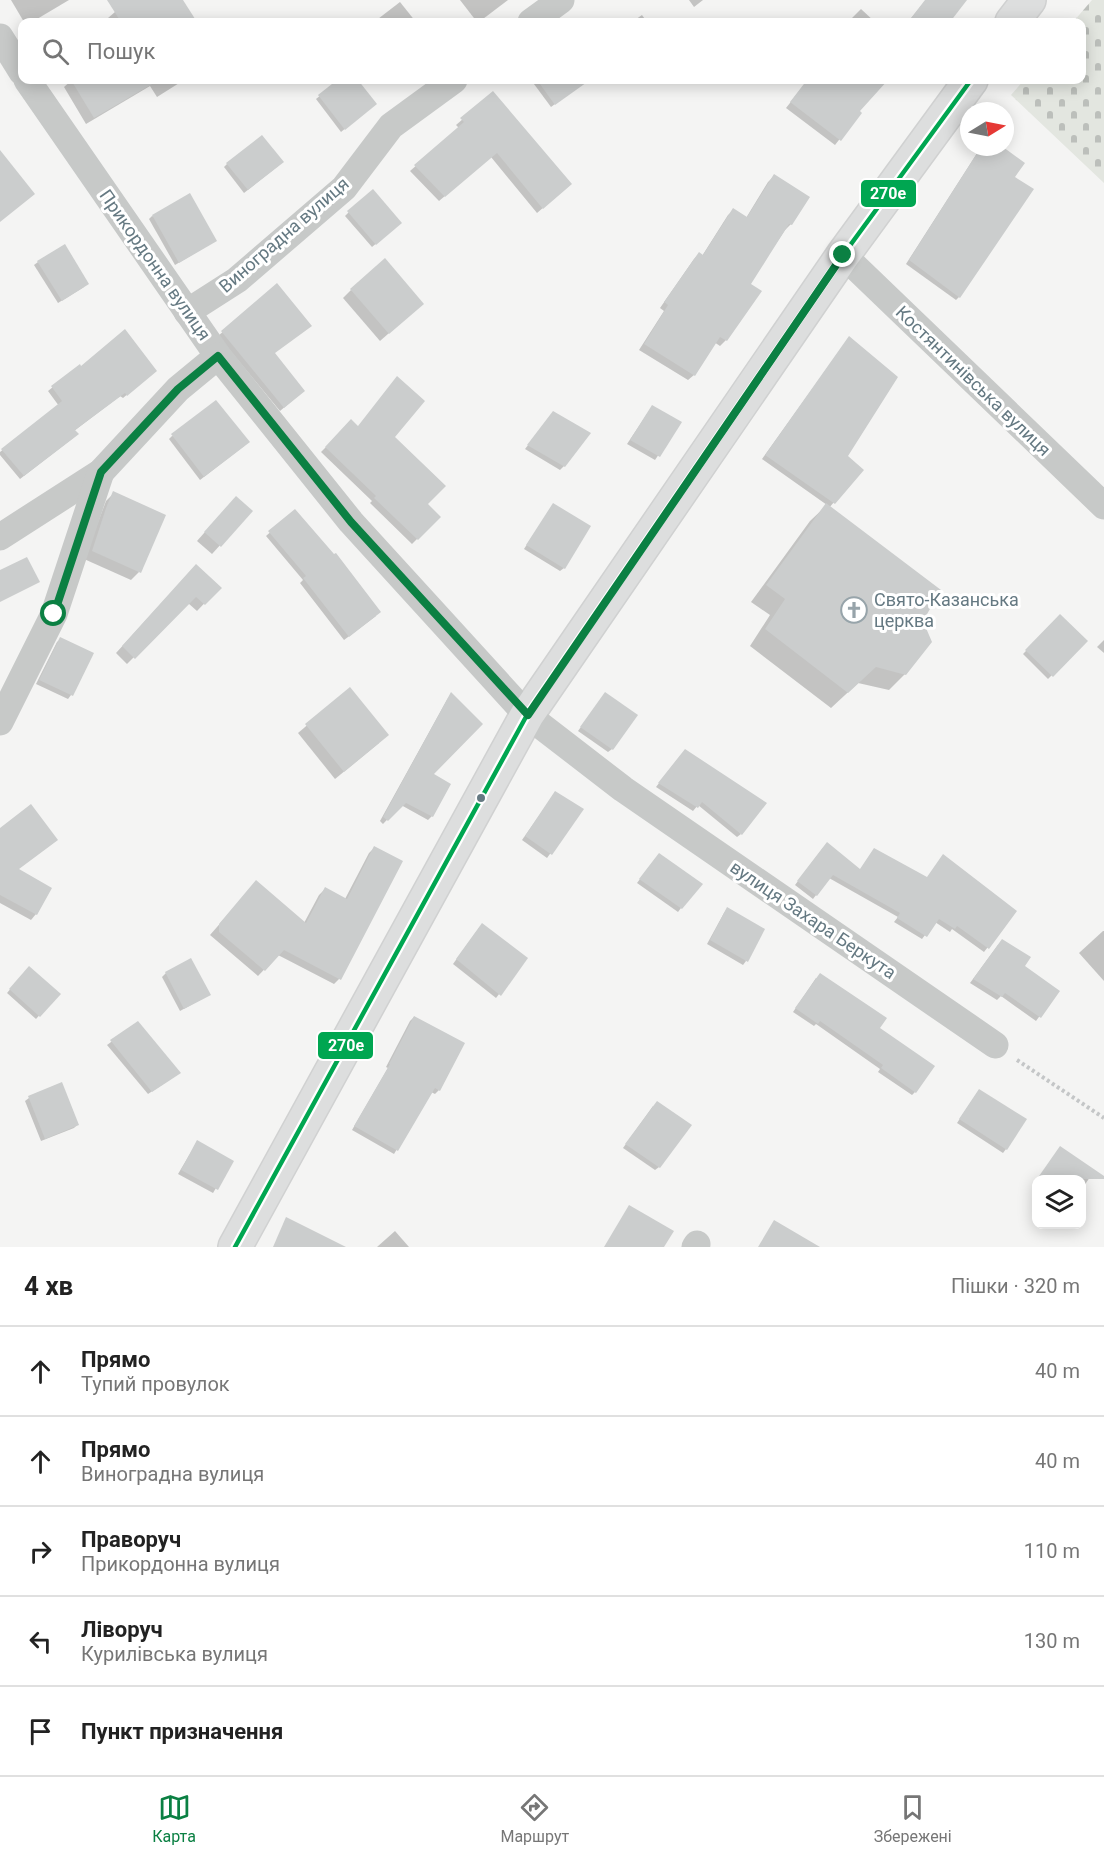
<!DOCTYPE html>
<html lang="uk">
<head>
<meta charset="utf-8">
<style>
  body { margin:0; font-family:Roboto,sans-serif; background:#f2f2f2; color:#222 }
  .controls { position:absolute; right:18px; bottom:18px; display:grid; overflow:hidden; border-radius:12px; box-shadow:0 3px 15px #0003 }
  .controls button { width:54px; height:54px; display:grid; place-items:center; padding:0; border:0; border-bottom:2px solid #e0e0e0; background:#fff; color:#222; font:30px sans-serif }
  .compass { position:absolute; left:960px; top:102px; width:54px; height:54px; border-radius:50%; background:#fff; box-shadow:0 3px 15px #0003; rotate:80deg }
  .stop { position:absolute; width:18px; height:18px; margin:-14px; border:4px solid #0b8043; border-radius:50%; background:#fff }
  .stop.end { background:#0b8043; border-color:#fff; box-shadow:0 2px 6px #0008 }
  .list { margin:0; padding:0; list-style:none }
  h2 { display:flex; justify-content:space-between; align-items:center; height:78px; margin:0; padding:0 24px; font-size:26px }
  h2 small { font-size:20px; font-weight:400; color:#767676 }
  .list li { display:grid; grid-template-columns:39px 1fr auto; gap:18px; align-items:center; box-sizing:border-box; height:90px; padding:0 24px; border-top:2px solid #e0e0e0 }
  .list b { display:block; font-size:22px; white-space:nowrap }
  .list p { margin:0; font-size:20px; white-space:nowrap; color:#767676 }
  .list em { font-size:20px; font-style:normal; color:#767676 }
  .icon { flex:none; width:33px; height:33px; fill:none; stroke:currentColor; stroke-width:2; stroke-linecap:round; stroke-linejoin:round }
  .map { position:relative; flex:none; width:1104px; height:1247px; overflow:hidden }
  .search { position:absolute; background:#fff; box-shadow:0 3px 15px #0003; left:18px; right:18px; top:18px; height:66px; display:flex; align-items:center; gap:15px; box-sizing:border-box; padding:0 21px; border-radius:12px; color:#767676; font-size:22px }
  .sheet { height:528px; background:#fff }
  nav { display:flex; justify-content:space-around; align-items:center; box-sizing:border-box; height:84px; border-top:2px solid #e0e0e0; background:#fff; font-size:16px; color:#767676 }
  nav a { display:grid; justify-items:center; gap:3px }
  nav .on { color:#0b8043 }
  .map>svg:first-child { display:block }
  .cemetery { fill:url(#cemetery-stones) }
  .shadow { fill:#0003 }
  .building { fill:#cbcdcd }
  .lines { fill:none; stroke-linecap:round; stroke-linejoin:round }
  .secondary-casing { stroke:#d0d1d1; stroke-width:36 }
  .path { stroke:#c4c6c7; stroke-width:4; stroke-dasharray:3 3; stroke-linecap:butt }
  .minor { stroke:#c7c9c8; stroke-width:27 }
  .secondary { stroke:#dddede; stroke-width:33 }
  .bus-1-casing { stroke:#fff; stroke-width:9 }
  .bus-1 { stroke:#00a651; stroke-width:4.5 }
  .route { stroke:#0b8043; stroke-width:8 }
  .bus-dot { fill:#657982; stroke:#fff; stroke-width:2 }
  .labels { text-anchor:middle; stroke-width:6; stroke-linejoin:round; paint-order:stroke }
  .street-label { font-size:18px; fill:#657982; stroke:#fff }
  .poi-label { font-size:18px; fill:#657982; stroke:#fff; text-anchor:start }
  .line-badge { stroke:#fff; stroke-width:2 }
  .badge-label { font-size:16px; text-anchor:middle; font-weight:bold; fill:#fff }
</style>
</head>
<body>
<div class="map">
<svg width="1104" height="1247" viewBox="0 0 1104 1247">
  <defs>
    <pattern id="cemetery-stones" width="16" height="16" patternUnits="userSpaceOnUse" patternTransform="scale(1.5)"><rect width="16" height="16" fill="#e3e6e0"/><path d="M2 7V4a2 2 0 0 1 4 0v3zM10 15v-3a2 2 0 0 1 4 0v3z" fill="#bcbfbb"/></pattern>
  </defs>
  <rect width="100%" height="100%" fill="#f4f4f3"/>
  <!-- cemetery -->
  <path class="cemetery" d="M1092,0h12v183l-93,-88 13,-15h58v-58h-9z"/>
  <!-- shadow -->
  <g class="shadow">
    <path d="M11,0h58l-37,22h-8z"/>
    <path d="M134,0h48l9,16 -6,6h-75l-2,-4 7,-6z"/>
    <path d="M460,0h48l-29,22h-2z"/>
    <path d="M689,0h14l-9,7z"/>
    <path d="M926,0h39l-17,22h-40z"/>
    <path d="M400,2l16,20h-42z"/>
    <path d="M861,9l14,13h-27z"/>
    <path d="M642,15l5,7h-15z"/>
    <path d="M72,80h112l-27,17 -7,-11 -64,38 -22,-37z"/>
    <path d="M340,80h16l19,24 -34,28 -25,-33z"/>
    <path d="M531,80h54l1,1 -35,26z"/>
    <path d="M808,80h78l-29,31 3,2 -25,32 -49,-37z"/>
    <path d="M493,93l72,96 -28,24 -46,-56 -52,44 -29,-30 49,-43 -3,-3z"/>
    <path d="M981,147h19l13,31 -54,119 -3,3 -50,-36z"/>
    <path d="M227,164l51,2 -34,27 -20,-26z"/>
    <path d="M774,176l17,48 -6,6 -36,54 -23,56 -6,6 -6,-4 -20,33 -6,5 -49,-30 25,-39 -4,-3 34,-49 5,-5 3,2 26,-41 6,-5 12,8 22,-36z"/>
    <path d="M349,212l48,14 -25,21 -27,-31z"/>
    <path d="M152,216l63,25 -40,24 -26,-46z"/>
    <path d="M38,262l46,25 -26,16 -24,-38z"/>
    <path d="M277,285l-4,69 27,40 -20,17 -62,-75z"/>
    <path d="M351,290l63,21 -34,30 -37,-43z"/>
    <path d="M846,342v115l15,13 -32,38 93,113 -17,53 -16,16 -31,-7 -27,25 -81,-62 20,-31 -19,-13 59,-81 17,-16 -65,-46z"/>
    <path d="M79,366l72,8 -28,24 -3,-2 -46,35 -1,7 -53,41 -20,-24v-3l59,-46 -11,-15z"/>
    <path d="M649,411l31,12 -25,37 -28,-16z"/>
    <path d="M550,417l14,49 -4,4 -35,-21z"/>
    <path d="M351,422l6,5 36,10 33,67 13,13 -27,27 -42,-41 2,-2 -51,-49z"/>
    <path d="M172,436l72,10 -44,34 -31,-41z"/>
    <path d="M114,493l25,79 -8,8 -47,-21 22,-58z"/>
    <path d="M553,505l11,63 -4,3 -36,-22z"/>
    <path d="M228,506l23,5 -39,43 -15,-13z"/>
    <path d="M294,511l82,105 -32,24 -44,-57 3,-3 -37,-44z"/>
    <path d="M189,573l30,15 -22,23 -9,-8 -61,61 -11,-11z"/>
    <path d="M1060,616l26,25 -38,38 -25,-25z"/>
    <path d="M61,639l31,15 -21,41 -3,4 -32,-15 21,-42z"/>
    <path d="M1104,640v13l-7,-6z"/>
    <path d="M350,689l29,54 -44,36 -37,-46z"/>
    <path d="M448,698l-17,77 1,41 -4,4 -27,-15 -18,19 -3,-3z"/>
    <path d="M602,698l10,51 -4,3 -30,-21z"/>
    <path d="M681,755l60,79 -4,3 -39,-32 -5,6 -37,-24z"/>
    <path d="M555,793l27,17 -35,48 -25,-18z"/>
    <path d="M0,830l36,84 -5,6 -31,-17z"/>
    <path d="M374,848l-35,131 -5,5 -56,-29 -20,21 -48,-41 41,-47 53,35 15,-28 6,-6 20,10 24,-46z"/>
    <path d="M823,848l37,22 66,8 89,34 -31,40 -32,-23 -2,3 -15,-10 -13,17 -28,-17 4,-5 -69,-39 -16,21 -18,-14z"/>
    <path d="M655,859l26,49 -3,4 -41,-29z"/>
    <path d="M727,909l19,52 -3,4 -36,-21 17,-31z"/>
    <path d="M479,928l47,31 -30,39 -43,-34z"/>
    <path d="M1103,931h1v50l-25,-28z"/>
    <path d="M998,945l25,21 35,25 -22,30 -35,-25 -4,4 -27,-17z"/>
    <path d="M25,972l33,22 -22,25 -29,-26z"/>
    <path d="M166,973l43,22 -29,16 -18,-34z"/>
    <path d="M816,978l62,50 37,64 -3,3 -34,-23 2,-3 -64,-45 -2,2 -21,-14z"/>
    <path d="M414,1017l25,73 -4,4 -4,-2 -37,62 -42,-24 36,-62 -2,-1 24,-46z"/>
    <path d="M137,1023l38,53 -27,18 -41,-49z"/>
    <path d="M979,1090l27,59 -3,4 -46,-30z"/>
    <path d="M29,1098l49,26 -4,4 -33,13 -16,-40z"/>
    <path d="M653,1106l6,61 -4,3 -32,-22z"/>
    <path d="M197,1142l35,19 -19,32 -35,-19z"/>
    <path d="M1094,1171l-12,18v-9h-38l-4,-3z"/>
    <path d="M395,1231l14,16h-32z"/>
  </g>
  <!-- building -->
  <g class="building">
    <path d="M107,0h76l14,22h-76z"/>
    <path d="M925,0h42l-17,22h-42z"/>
    <path d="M71,80h88l-65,38z"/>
    <path d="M337,80h21l19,24 -32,26 -27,-35z"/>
    <path d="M537,80h53l-35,25z"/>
    <path d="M807,80h81l-28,31 2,2 -21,28 -51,-39z"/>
    <path d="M493,91l79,93 -29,25 -46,-56 -52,44 -31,-32 50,-43 -4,-4z"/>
    <path d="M262,135l22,27 -36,28 -22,-27z"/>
    <path d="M981,147h22l22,16 -10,14 19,12 -74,109 -51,-38z"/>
    <path d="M0,150l35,44 -35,28z"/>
    <path d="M774,174l36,23 -18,28 -3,-1 -38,60 11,7 -35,50 -7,-4 -25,39 -51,-32 24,-39 -4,-3 35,-50 4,3 30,-47 14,9z"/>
    <path d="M373,189l29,34 -26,22 -29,-34z"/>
    <path d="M190,193l27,48 -38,22 -27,-48z"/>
    <path d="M65,244l24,40 -27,17 -25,-40z"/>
    <path d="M385,258l39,46 -35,30 -39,-45z"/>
    <path d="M277,283l35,43 -37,27 30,38 -21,17 -63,-77z"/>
    <path d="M125,329l32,42 -30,25 -2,-3 -50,37 4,4 -55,42 -23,-27 61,-48 -11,-15 29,-22 1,2z"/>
    <path d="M849,336l49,41 -50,79 16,14 -29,34 -70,-49z"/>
    <path d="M397,376l28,25 -30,36 51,49 -18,18 13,13 -23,23 -44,-42 2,-2 -51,-49 26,-28 7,7z"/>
    <path d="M216,400l34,42 -46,35 -33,-43z"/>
    <path d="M652,405l30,17 -22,35 -30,-17z"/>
    <path d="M553,411l38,22 -26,34 -38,-22z"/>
    <path d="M113,491l53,24 -25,58 -49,-22 14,-43z"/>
    <path d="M236,496l17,15 -32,36 -17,-15z"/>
    <path d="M553,503l38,23 -26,43 -39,-24z"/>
    <path d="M826,503l115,87 -18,31 9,21 -26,33 -30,-8 -28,26 -83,-64 20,-30 -19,-14z"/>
    <path d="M295,509l39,45 2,-1 45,59 -32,25 -46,-59 3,-2 -38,-45z"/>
    <path d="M27,557l13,25 -40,20v-32z"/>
    <path d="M196,564l26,24 -17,17 -9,-8 -61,62 -13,-13z"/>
    <path d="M1060,614l28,27 -35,36 -28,-27z"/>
    <path d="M60,637l34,16 -21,43 -34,-16z"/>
    <path d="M350,687l39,48 -45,37 -39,-48z"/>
    <path d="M451,692l32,32 -49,50 17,10 -18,33 -27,-14 -18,18 -5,-4z"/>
    <path d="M605,692l33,23 -25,35 -33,-23z"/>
    <path d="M685,749l82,54 -25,32 -40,-33 -4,6 -40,-25z"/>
    <path d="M555,791l29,18 -32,46 -27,-19z"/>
    <path d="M31,804l27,36 -39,29 33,19 -15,27 -37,-20v-67z"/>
    <path d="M827,842l33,27 14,-21 53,29 16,-23 74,57 -28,38 -32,-23 -2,3 -16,-10 -12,18 -30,-19 3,-5 -67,-38 -16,21 -20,-15z"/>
    <path d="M374,846l29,15 -62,119 -57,-30 -19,21 -46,-39v-8l37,-44 50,43 19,-36 22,12z"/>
    <path d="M659,853l44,31 -21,25 -43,-30z"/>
    <path d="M727,907l38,22 -17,33 -38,-22z"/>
    <path d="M482,923l46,35 -27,38 -45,-37z"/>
    <path d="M1002,939l29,18 -6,9 35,25 -19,27 -36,-25 -3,4 -29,-18z"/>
    <path d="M191,958l20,37 -27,14 -19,-37z"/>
    <path d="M29,966l32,28 -21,23 -31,-28z"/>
    <path d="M820,973l67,45 -7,10 55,38 -19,27 -35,-25 2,-3 -63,-44 -2,3 -23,-16z"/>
    <path d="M414,1016l51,27 -25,48 -5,-3 -37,63 -44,-25 36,-62h-1z"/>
    <path d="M138,1021l43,52 -29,19 -42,-52z"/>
    <path d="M62,1082l17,43 -34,14 -17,-43z"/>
    <path d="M979,1089l48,30 -20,31 -48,-31z"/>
    <path d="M657,1101l35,24 -32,43 -35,-24z"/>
    <path d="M197,1140l37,21 -16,29 -37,-20z"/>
    <path d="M1060,1146l44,30v3h-67z"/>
    <path d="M629,1205l45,26 -10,16h-60z"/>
    <path d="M286,1217l60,30h-73z"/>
    <path d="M774,1220l46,27h-62z"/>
  </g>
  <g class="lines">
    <!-- secondary casing -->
    <g class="secondary-casing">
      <g id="secondary">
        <path d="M1012,22l17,-22"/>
        <path d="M235,1247l292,-532 316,-460 128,-175"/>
      </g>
    </g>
    <!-- path -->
    <path class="path" d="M1017,1060l87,58"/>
    <!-- minor -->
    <g class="minor">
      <path d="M531,22l30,-22"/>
      <path d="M0,37l22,35"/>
      <path d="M27,80l191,276 133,166 176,193 96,74 372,256"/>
      <path d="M843,255l261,251"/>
      <path d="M187,312l50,-32 107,-92 47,-62 63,-46"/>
      <path d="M0,537l101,-65 77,-83 40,-33"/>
      <path d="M0,722l54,-108 47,-142"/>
      <path d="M695,1247l2,-3"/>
    </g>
    <!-- secondary -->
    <use href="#secondary" class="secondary"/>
    <!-- bus-1 casing -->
    <g class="bus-1-casing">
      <path id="bus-1" d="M235,1247l292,-532 316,-460 128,-175"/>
    </g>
    <!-- bus-1 -->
    <use href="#bus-1" class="bus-1"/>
  </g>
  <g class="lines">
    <!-- route -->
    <path class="route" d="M54,614l47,-142 77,-83 40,-33 133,166 177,193 315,-460"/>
  </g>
  <!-- icons -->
  <defs>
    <g id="church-ring" transform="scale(1.35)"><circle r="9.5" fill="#fff" stroke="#97a4aa" stroke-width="1.5"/><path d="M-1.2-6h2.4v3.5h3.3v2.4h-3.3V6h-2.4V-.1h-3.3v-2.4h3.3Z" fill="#97a4aa"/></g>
  </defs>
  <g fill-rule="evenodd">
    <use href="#church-ring" x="854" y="610"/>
  </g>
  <!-- markers -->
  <circle class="bus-dot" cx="481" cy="798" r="5"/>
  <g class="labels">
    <!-- street labels -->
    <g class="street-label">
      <text transform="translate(284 235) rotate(-41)" y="6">Виноградна вулиця</text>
      <text transform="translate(155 265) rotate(55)" y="6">Прикордонна вулиця</text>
      <text transform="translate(973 381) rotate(44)" y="6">Костянтинівська вулиця</text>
      <text transform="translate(813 920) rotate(34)" y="6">вулиця Захара Беркута</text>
    </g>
    <!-- poi labels -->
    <g class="poi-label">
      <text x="874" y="606">Свято-Казанська<tspan x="874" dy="21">церква</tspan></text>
    </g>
  </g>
  <g class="line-badge">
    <rect x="860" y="179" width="57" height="29" rx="6" fill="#00a651"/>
    <rect x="317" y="1031" width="57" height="29" rx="6" fill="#00a651"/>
  </g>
  <g class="badge-label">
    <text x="888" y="199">270е</text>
    <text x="346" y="1051">270е</text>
  </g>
</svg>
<div class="controls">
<button><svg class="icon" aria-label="layers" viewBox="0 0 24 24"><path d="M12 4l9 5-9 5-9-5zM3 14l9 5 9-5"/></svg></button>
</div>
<svg class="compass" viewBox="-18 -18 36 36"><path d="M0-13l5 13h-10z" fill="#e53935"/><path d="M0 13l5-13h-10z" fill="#767676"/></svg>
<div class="stop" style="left:54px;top:614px"></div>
<div class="stop end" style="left:843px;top:255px"></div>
<div class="search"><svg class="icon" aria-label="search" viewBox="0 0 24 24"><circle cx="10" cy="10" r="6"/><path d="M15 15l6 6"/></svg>Пошук</div>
</div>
<section class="sheet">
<h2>4 хв<small>Пішки · 320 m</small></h2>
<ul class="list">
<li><svg class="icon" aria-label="ahead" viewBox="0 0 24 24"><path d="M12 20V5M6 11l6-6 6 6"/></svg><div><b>Прямо</b><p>Тупий провулок</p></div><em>40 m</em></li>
<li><svg class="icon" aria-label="ahead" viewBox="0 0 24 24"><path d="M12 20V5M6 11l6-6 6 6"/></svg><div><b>Прямо</b><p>Виноградна вулиця</p></div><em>40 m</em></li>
<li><svg class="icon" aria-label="right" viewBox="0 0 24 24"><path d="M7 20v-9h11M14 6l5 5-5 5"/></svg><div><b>Праворуч</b><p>Прикордонна вулиця</p></div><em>110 m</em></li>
<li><svg class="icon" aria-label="left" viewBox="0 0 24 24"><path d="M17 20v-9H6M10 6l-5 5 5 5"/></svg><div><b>Ліворуч</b><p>Курилівська вулиця</p></div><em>130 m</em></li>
<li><svg class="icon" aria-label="arrive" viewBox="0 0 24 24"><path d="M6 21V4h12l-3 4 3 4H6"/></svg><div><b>Пункт призначення</b></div></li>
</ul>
</section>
<nav>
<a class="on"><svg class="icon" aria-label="map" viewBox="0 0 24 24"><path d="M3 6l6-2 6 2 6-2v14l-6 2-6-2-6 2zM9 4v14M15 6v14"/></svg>Карта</a>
<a><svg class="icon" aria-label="directions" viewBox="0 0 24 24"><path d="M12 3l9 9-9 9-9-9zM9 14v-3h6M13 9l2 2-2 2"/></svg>Маршрут</a>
<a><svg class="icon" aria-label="saved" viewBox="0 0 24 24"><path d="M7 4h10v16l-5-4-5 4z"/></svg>Збережені</a>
</nav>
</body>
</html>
